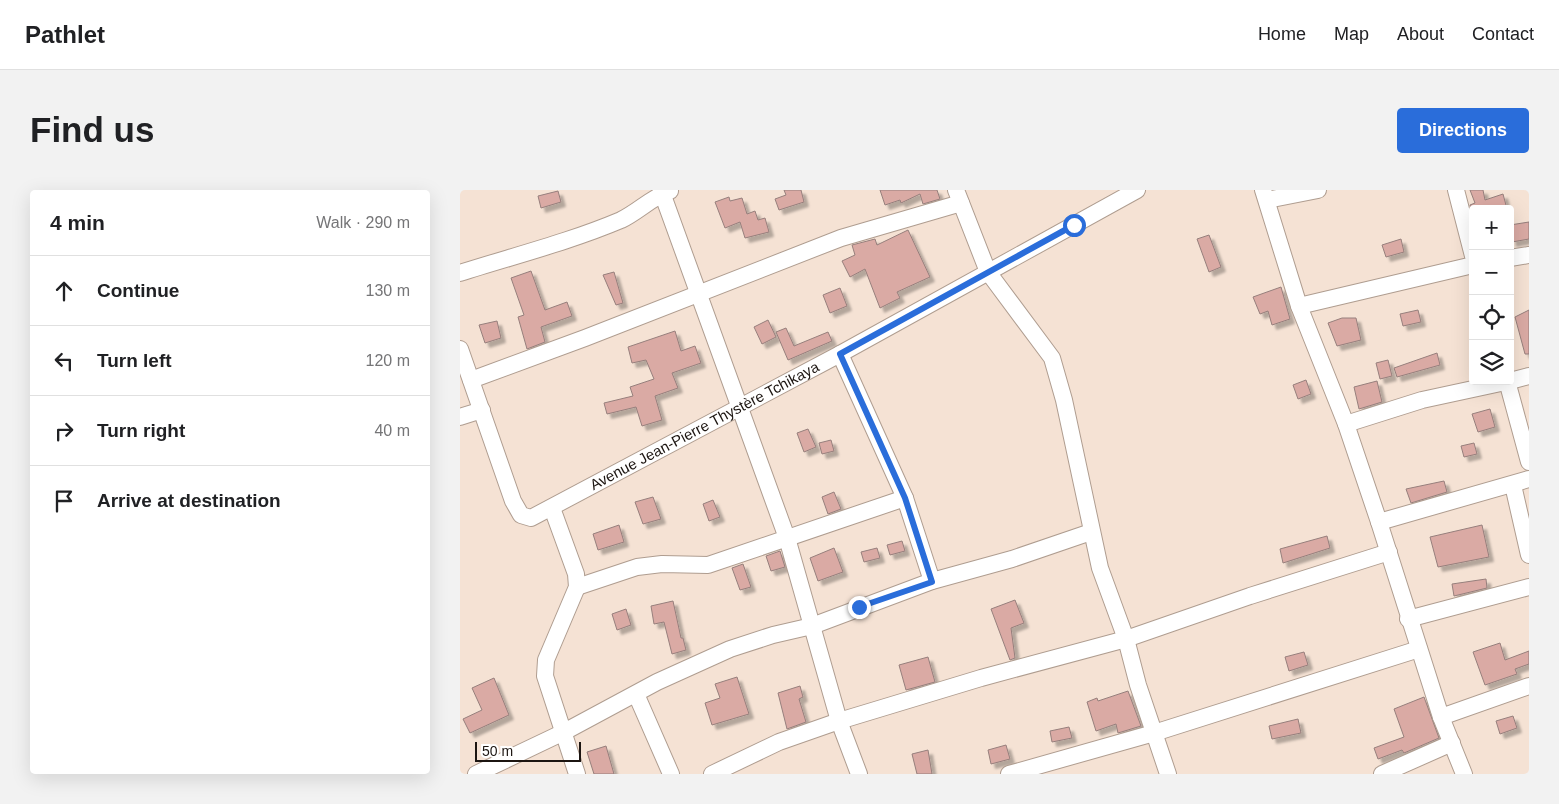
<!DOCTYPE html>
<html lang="en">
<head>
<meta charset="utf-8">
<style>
  body { margin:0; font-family:Helvetica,sans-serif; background:#f2f2f2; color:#202124 }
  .controls { position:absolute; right:15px; top:15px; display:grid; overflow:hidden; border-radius:5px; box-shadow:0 5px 20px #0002 }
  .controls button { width:45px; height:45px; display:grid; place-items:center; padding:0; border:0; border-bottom:1px solid #e0e0e0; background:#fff; color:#202124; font:25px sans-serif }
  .scale { position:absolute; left:15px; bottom:12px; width:106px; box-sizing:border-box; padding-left:5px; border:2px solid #1c1511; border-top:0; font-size:14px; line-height:18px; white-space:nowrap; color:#1c1511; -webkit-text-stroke:4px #fff; paint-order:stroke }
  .stop { position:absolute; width:15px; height:15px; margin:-11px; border:4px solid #2a6dda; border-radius:50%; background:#fff }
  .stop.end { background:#2a6dda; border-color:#fff; box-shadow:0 1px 5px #0008 }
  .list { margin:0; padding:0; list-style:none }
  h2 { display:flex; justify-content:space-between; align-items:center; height:65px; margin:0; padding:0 20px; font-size:21px }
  h2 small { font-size:16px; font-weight:400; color:#757577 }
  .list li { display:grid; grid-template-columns:32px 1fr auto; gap:15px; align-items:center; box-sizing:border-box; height:70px; padding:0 20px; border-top:1px solid #e0e0e0 }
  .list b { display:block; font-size:19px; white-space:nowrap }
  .list em { font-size:16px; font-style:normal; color:#757577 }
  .icon { flex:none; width:28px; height:28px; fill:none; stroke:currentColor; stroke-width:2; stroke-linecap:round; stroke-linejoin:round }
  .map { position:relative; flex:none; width:1069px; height:584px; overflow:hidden; border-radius:5px }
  header { display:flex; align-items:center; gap:30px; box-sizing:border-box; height:70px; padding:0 25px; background:#fff; border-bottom:1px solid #e0e0e0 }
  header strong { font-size:24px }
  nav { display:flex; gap:28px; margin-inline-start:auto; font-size:18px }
  .intro { display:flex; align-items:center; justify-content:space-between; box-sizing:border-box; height:120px; padding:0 30px }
  h1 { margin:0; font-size:35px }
  .button { padding:12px 22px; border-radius:5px; background:#2a6dda; color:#fff; font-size:18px; font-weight:700 }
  main { display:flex; gap:30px; padding:0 30px }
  aside { flex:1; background:#fff; border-radius:5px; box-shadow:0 5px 20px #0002 }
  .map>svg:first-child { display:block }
  .building { fill:#daaaa4; stroke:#967f7c; filter:url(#shadow) }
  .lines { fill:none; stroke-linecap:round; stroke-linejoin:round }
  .minor-casing { stroke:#af9d90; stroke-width:18 }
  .minor { stroke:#fff; stroke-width:16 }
  .route { stroke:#2a6dda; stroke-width:6 }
  .labels { text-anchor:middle; stroke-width:4; stroke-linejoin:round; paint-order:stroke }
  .street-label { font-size:15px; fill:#1c1511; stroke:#fff }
</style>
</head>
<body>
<header>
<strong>Pathlet</strong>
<nav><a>Home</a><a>Map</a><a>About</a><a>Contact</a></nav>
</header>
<div class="intro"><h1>Find us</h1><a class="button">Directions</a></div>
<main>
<aside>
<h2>4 min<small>Walk · 290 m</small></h2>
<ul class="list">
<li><svg class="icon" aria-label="ahead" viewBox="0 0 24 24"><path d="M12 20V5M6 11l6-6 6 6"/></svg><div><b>Continue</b></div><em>130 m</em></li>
<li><svg class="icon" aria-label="left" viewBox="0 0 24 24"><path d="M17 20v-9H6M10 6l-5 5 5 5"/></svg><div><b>Turn left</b></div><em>120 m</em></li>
<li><svg class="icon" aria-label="right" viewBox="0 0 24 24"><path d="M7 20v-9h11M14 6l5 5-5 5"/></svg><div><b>Turn right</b></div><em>40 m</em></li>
<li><svg class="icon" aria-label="arrive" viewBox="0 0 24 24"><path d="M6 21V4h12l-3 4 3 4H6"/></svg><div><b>Arrive at destination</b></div></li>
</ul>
</aside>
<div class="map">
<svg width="1069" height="584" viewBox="0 0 1069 584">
  <defs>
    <filter id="shadow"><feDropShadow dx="4.5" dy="4.5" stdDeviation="1" flood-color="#0004"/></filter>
  </defs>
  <rect width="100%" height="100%" fill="#f5e2d4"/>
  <!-- building -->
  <g class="building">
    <path d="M324,0h17l3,12 -25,8 -4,-11 11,-4z"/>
    <path d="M420,0h57l3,9 -17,5 -3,-10 -19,9 -1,-3 -15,5z"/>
    <path d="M1010,0h13l2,10 18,-6 4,15h-36l-1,-4 5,-2z"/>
    <path d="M98,1l3,11 -20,6 -3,-12z"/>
    <path d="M269,7l1,4 12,-3 5,16 8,-3 3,9 7,-2 4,14 -24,6 -5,-16 -15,6 -10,-26z"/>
    <path d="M1069,32v17l-17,3 -2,-17z"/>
    <path d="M448,40l22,47 -33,15 3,6 -20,10 -15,-39 -15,8 -8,-16 13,-6 -3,-10 23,-6 2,6z"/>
    <path d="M749,45l12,32 -12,5 -12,-33z"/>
    <path d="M941,49l3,13 -18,5 -4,-12z"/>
    <path d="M71,81l14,39 22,-8 5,14 -31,11 4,15 -18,7 -9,-32 6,-2 -13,-37z"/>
    <path d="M154,82l9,31 -7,2 -13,-30z"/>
    <path d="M821,97l9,32 -18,6 -4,-14 -8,3 -7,-17z"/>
    <path d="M380,98l7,18 -17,7 -7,-18z"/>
    <path d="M958,120l3,12 -18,4 -3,-12z"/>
    <path d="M1069,120v44h-4l-10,-37z"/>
    <path d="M882,128h14l5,22 -24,6 -9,-23z"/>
    <path d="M308,130l8,17 -14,7 -8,-17z"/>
    <path d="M37,131l4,17 -16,5 -6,-18z"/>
    <path d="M326,138l8,18 34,-14 4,9 -44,19 -12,-28z"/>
    <path d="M215,141l6,20 14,-5 6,17 -29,10 6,15 -23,8 7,24 -20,6 -6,-19 -29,7 -3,-11 29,-7 -3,-9 24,-8 -8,-19 -14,3 -4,-16z"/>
    <path d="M977,163l3,12 -43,12 -3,-9z"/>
    <path d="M928,170l4,16 -12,3 -4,-16z"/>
    <path d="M846,190l5,14 -13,5 -5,-14z"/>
    <path d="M917,191l5,21 -23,7 -5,-22z"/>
    <path d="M1030,219l5,18 -17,5 -6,-18z"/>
    <path d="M348,239l8,18 -12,5 -7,-19z"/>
    <path d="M371,250l3,11 -12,3 -3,-11z"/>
    <path d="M1014,253l3,11 -13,3 -3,-11z"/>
    <path d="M984,291l3,11 -36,11 -5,-14z"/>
    <path d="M374,302l7,17 -13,5 -6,-17z"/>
    <path d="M193,307l8,22 -18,5 -8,-22z"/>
    <path d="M253,310l7,17 -11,4 -6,-17z"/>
    <path d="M159,335l5,17 -26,8 -5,-16z"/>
    <path d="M1022,335l7,32 -51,10 -8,-30z"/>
    <path d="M867,346l3,12 -47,15 -3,-14z"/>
    <path d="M442,351l3,10 -15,4 -3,-10z"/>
    <path d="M374,358l9,24 -25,9 -8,-23z"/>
    <path d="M417,358l3,10 -16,4 -3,-10z"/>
    <path d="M320,361l5,16 -14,4 -5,-15z"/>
    <path d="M283,374l8,23 -11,3 -8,-22z"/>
    <path d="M1026,389l1,9 -33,8 -2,-12z"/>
    <path d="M555,410l9,23 -13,5 4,30 -5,2 -19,-51z"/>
    <path d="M213,411l8,37h2l3,12 -14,4 -8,-32 -10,2 -3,-18z"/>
    <path d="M166,419l5,16 -14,5 -5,-16z"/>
    <path d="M1040,453l5,17 24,-9v13l-14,5 2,5 -32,11 -12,-33z"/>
    <path d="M844,462l4,13 -19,6 -4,-14z"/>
    <path d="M468,467l7,25 -29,8 -7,-25z"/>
    <path d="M277,487l12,37 -37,11 -7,-22 15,-5 -5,-14z"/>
    <path d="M34,488l15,37 -39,18 -7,-14 19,-9 -10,-22z"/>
    <path d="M340,496l3,11 -4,2 7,23 -19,7 -9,-36z"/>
    <path d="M668,501l13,35 -23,7 -2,-9 -20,7 -9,-29 10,-4 1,3z"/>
    <path d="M964,507l15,41 -35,15 -2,-3 -24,9 -4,-11 30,-11 -10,-28z"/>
    <path d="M1053,526l4,12 -17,6 -4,-13z"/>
    <path d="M838,529l3,14 -29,6 -3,-13z"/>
    <path d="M609,537l3,11 -20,4 -2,-11z"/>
    <path d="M546,555l4,14 -19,5 -3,-14z"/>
    <path d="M146,556l8,28h-20l-7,-22z"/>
    <path d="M468,560l4,24h-15l-5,-20z"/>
  </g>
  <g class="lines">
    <!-- minor casing -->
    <g class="minor-casing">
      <g id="minor">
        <path d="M201,0l126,348 52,183 20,53"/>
        <path d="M496,0l32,82 64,86 12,42 36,168 26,71 12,46 30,89"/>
        <path d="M803,0l36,116 47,118 33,98 62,195 23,57"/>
        <path d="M996,0l17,66"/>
        <path d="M807,10l51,-10"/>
        <path d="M1050,68l19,-3"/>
        <path d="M0,83c53,-17 109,-31 161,-53 17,-8 31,-23 49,-29"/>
        <path d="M839,116l174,-41"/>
        <path id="s1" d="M0,159l53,152 8,14 10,3 309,-164 297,-164"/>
        <path d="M380,164l65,144 27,83"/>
        <path d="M11,190l114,-42 256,-100 120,-35"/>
        <path d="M1047,191l22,81"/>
        <path d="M1050,191l19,-5"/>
        <path d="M0,227l22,-7"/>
        <path d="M886,234l76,-24 88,-19"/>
        <path d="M1053,295l16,70"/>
        <path d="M92,318l24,66 1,13 -31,73 -1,16 32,98"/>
        <path d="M919,332l150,-43"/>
        <path d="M117,397l60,-20 25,-3 46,1 197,-67"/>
        <path d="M948,429l121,-32"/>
        <path d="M176,504l35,80"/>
        <path d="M981,527l88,-31"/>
        <path d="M16,584l88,-42 93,-50 73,-33 43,-14 39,-9 120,-45 80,-22 79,-27"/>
        <path d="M252,584l67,-32 60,-21 142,-43 145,-39 124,-43 139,-44"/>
        <path d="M549,584l145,-41 265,-84"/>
        <path d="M922,584l70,-31"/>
      </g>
    </g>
    <!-- minor -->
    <use href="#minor" class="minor"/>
  </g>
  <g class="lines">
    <!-- route -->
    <path class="route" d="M399,417l73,-25 -27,-84 -65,-144 234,-129"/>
  </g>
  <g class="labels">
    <!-- street labels -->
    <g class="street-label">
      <text dy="5" stroke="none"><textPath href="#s1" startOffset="384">Avenue Jean-Pierre Thystère Tchikaya</textPath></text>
    </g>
  </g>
</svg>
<div class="controls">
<button>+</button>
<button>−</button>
<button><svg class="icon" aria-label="locate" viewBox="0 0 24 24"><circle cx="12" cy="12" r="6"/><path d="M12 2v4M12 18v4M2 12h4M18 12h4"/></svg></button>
<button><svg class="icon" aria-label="layers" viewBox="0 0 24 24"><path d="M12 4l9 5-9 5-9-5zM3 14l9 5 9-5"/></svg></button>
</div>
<div class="scale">50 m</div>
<div class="stop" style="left:614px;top:35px"></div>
<div class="stop end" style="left:399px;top:417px"></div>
</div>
</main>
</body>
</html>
